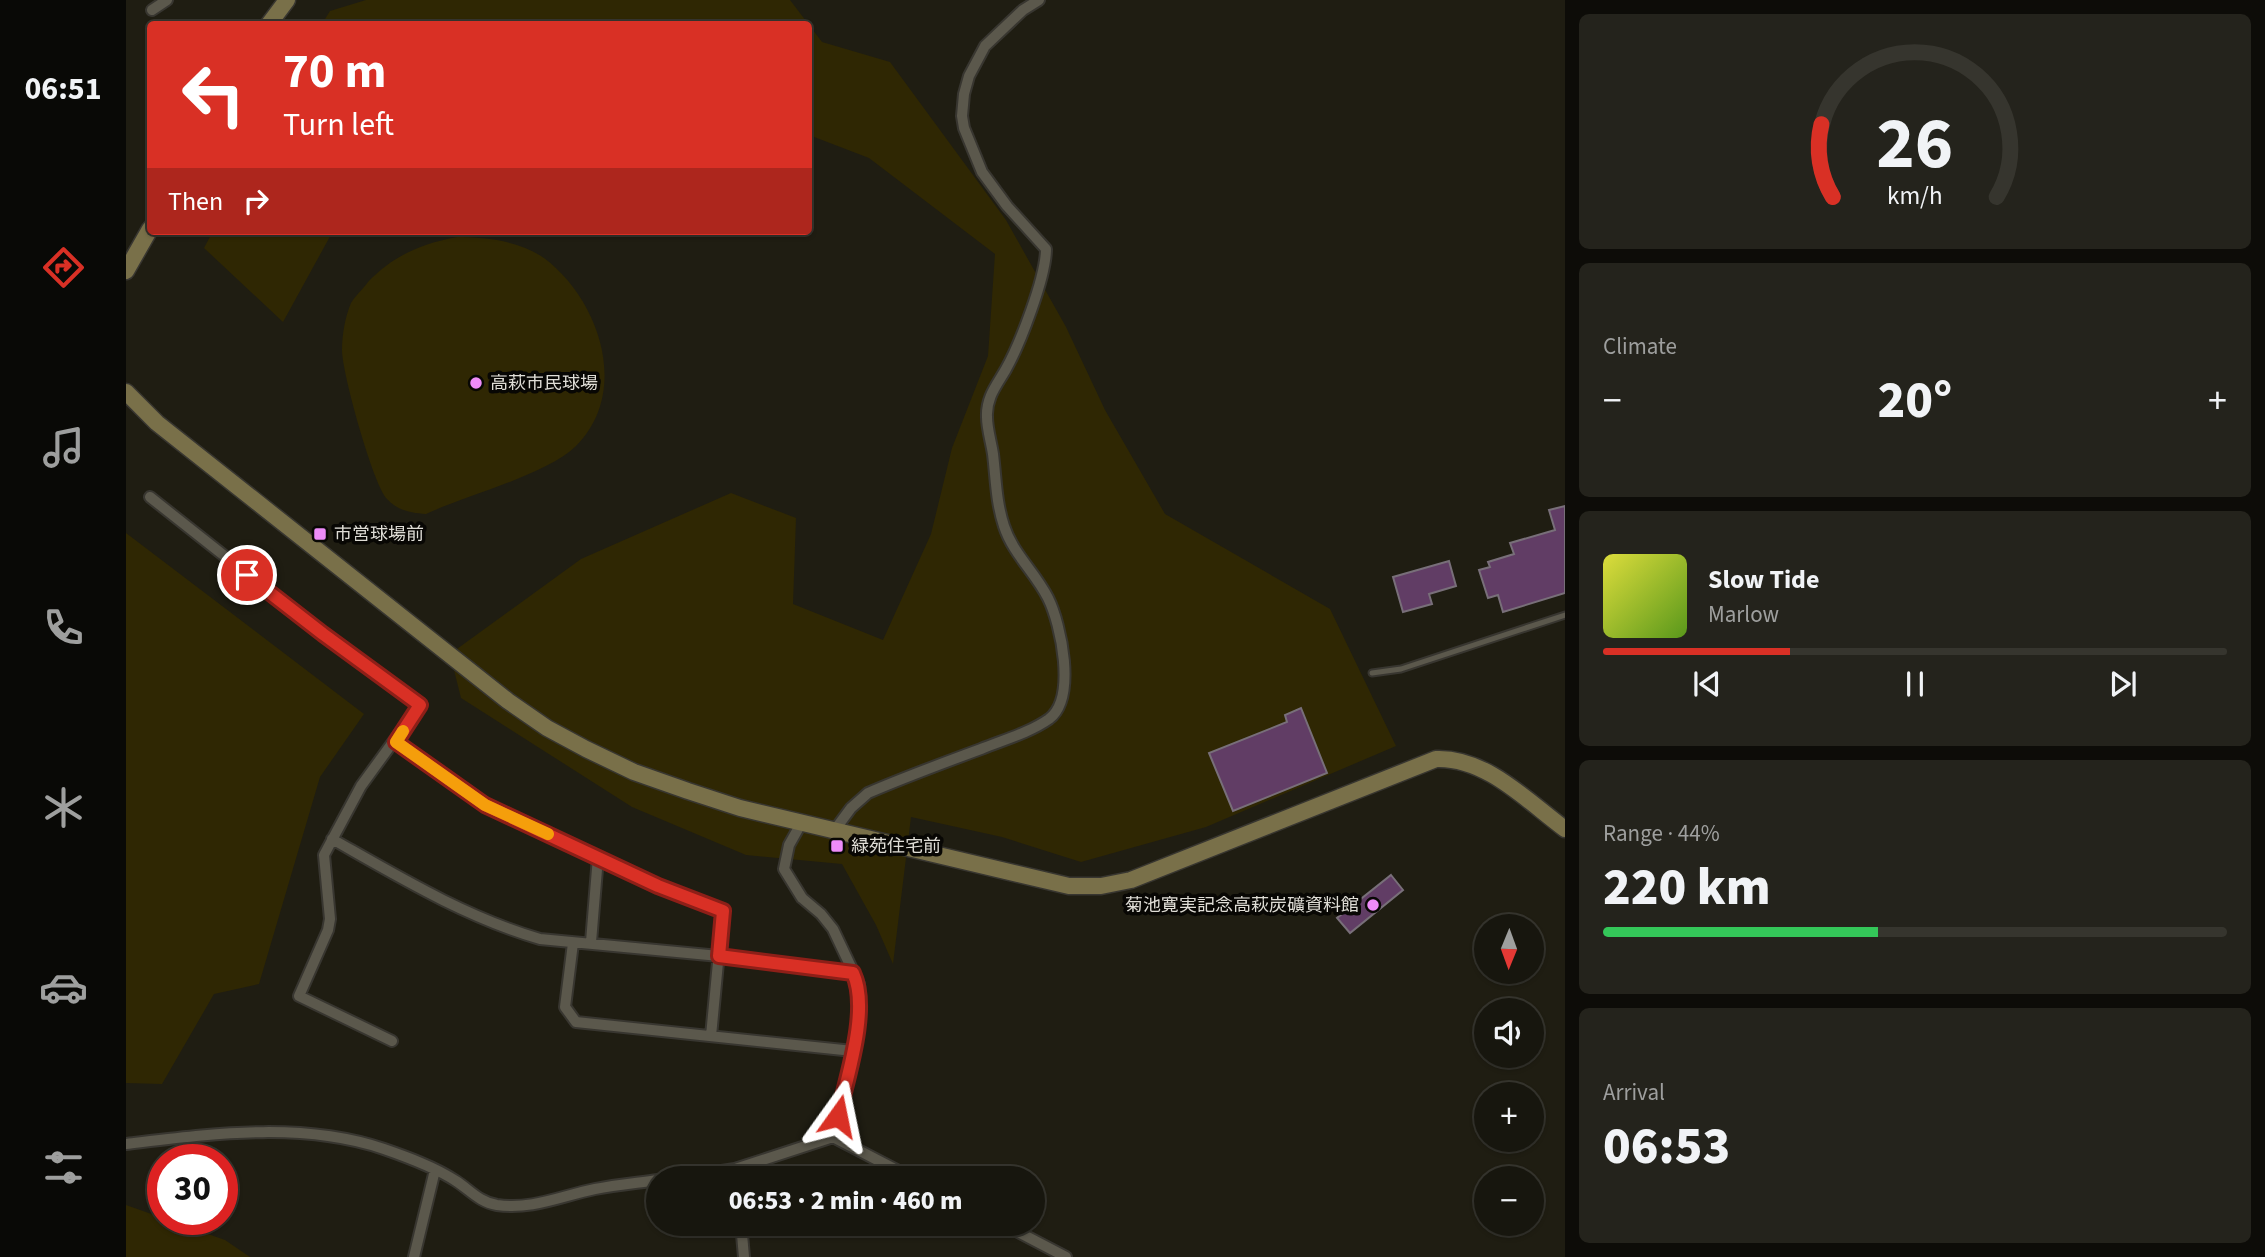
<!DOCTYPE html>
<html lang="en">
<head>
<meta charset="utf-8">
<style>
	:root { --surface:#17160e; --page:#24231c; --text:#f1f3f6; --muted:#9e9f9e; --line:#36352e; --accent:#d93025 }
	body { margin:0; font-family:"Source Sans 3","Noto Sans JP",sans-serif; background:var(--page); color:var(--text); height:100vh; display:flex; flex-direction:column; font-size:26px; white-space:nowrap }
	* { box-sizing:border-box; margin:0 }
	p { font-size:23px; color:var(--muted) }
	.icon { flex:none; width:38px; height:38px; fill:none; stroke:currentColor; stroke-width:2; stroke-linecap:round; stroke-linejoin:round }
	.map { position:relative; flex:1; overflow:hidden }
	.drawer { display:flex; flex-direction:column; gap:14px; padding:14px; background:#0d0c08; width:700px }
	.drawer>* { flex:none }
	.guide { position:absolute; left:21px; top:21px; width:665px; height:214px; border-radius:7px; box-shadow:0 2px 5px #0004,0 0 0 2px var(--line); background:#d93025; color:#fff; overflow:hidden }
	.needle { width:46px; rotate:181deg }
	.buttons { position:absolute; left:1348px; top:914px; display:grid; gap:14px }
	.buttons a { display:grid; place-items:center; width:70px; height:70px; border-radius:50%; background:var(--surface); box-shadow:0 2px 5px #0004,0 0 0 2px var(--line); font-size:35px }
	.speed { position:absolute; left:21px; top:1144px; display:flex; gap:14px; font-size:35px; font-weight:700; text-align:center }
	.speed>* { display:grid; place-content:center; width:91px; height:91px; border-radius:50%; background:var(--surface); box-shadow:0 2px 5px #0004,0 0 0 2px var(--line); line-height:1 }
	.speed .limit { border:10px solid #d22; background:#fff; color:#111 }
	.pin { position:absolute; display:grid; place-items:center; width:60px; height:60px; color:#fff; margin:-30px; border:4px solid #fff; border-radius:50%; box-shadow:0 2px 7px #0007 }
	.me { position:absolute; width:77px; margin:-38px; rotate:12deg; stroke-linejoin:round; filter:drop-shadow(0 0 5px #0008) }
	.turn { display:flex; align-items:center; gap:24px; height:147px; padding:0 21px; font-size:32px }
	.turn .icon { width:91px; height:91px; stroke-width:2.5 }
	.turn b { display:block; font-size:49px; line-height:60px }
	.then { display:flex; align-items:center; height:66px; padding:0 21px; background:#0003; gap:14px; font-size:26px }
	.big { font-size:52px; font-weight:800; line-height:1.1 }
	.drawer .tile { flex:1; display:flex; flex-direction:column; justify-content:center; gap:10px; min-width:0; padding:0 24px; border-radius:10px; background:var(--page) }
	.drawer .dial { align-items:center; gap:0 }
	.dial svg { height:182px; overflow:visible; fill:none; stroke:var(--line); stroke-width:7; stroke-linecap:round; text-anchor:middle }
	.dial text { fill:var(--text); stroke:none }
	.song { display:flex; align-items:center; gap:21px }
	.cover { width:84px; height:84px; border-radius:10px; background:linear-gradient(135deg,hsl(60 70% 55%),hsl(90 70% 35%)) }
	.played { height:7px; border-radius:4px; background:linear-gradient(90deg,var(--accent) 30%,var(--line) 30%) }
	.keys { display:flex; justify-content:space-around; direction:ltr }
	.heat { display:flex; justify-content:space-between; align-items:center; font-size:38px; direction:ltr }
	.charge { height:10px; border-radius:5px; background:linear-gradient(90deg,#34c759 44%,var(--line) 0) }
	.trip { position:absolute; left:520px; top:1166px; width:399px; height:70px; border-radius:35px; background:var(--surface); box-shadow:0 2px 5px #0004,0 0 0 2px var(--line); font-weight:800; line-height:70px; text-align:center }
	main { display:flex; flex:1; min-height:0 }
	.dock { display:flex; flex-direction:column; width:126px; justify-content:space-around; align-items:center; background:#090906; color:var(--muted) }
	.dock .icon { width:49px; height:49px }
	.dock .selected { color:var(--accent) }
	.dock b { font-size:32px; color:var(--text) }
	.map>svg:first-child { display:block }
</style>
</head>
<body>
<main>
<nav class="dock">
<b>06:51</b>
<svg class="icon selected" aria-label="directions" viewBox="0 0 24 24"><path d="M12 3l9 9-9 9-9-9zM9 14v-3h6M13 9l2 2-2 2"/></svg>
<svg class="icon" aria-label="music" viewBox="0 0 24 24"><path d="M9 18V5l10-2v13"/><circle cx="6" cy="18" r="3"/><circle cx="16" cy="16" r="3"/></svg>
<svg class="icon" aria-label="phone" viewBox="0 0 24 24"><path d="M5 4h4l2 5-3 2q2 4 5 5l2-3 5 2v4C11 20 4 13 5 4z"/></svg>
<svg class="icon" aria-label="climate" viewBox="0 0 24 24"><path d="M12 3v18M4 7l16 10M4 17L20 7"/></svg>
<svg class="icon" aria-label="car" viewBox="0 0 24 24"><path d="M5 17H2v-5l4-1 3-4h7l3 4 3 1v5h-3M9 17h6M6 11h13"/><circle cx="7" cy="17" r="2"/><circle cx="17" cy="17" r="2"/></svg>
<svg class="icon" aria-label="filters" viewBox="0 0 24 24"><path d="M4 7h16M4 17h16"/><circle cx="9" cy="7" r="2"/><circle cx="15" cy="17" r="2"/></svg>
</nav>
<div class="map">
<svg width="1439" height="1257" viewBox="0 0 1439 1257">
	<rect width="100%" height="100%" fill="#1f1d12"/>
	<path fill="#2f2703" d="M240,0H664L696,42L764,62L880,220L940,327L979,410L1039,514L1204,609L1270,746L1080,827L955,862L876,837L785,817L767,964L750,925L716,864L620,855L506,807L335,698L324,654L455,559L605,493L670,518L667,604L757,640L805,534L826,448L862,356L869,254L743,158L683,135L682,24H196L204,11Z
		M87,231H207L157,322L78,248Z
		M331,237C360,237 394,241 418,258C473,299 505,391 450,446C420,475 341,495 300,514C286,513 272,511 261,499C247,484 216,373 216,350C216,335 219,317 225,303C229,296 237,289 242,282C268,255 295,244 331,237Z
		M0,533L238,714L194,777L133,984L88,994L36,1084L0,1083Z
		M0,1205L99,1240L124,1257H0Z"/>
	<path fill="#613d65" stroke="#786f79" stroke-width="2" d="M1439,506V593L1377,612L1372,595L1362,598L1353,570L1364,567L1362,562L1388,554L1384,543L1429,530L1423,510Z
		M1323,561L1330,586L1303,594L1306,604L1277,612L1267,577Z
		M1175,708L1201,773L1107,811L1083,753L1161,722L1159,715Z
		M1265,875L1277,890L1224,933L1211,918Z"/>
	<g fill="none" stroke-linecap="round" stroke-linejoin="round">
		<defs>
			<path id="lane" d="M1246,673L1275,669L1439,615"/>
			<path id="street" d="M26,10L41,0
				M24,497L197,634L294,705L235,786L198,855L204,919L202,930L173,996L266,1041
				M270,742L359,805L532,886L597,910L585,1036
				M676,822L663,845L658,869L676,898L695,914L707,929L733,984L734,1003L727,1051L707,1137
				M708,831L725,808L742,793C779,777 817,763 855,749C877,740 903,733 923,719C951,698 935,624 922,598C909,572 887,554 878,526C870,502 870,479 867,454C865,441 861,429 861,417C860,397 871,385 880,369C894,344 920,277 920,249L881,206L856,172L838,128L836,116L838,94L843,76L859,46L897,10L913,0
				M206,839C273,877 339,917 414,939L593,956L727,973
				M465,942L472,857
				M447,943L439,1007L450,1022L727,1051
				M0,1144C85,1134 175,1121 258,1149C281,1157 309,1167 330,1181C344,1190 353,1202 371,1205C406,1210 435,1196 469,1189C490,1185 511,1183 532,1180
				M549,1178L609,1169L707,1137L786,1178
				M615,1223L618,1257
				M875,1223L940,1257
				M288,1257L309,1170"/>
			<path id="secondary" d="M143,24L161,0
				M0,271L24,229
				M0,392L31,423L382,701L421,728L460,749L508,772L562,791L614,808L943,886H975L1005,880L1310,759C1360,757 1401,801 1439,829"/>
		</defs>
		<use href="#lane" stroke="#383630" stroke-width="9"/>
		<use href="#street" stroke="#383630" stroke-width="14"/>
		<use href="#secondary" stroke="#383630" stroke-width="19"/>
		<use href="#lane" stroke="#5b584c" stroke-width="5"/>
		<use href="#street" stroke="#5b584c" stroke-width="10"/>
		<use href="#secondary" stroke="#797049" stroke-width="16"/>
	</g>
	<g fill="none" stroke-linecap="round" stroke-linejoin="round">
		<defs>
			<path id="route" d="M121,575L197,634L294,705L270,742L359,805L532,886L597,911L593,956L727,973C744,1009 721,1077 712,1116"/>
		</defs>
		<use href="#route" stroke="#8d1f18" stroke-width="18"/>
		<use href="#route" stroke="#d93025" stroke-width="12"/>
		<path stroke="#f59e0b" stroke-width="12" d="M277,731L270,742L359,805L422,834"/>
	</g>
	<g fill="#ee8cf8" stroke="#080704" stroke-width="2.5">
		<circle cx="350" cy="383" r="7"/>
		<rect x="187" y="527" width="14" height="14" rx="3.5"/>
		<rect x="704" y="839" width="14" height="14" rx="3.5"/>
		<circle cx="1247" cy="905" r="7"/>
	</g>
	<g text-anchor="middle" stroke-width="7" stroke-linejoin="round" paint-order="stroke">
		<g font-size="18" fill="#dfddd6" stroke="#080704" text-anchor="start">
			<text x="364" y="389">高萩市民球場</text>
			<text x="208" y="540">市営球場前</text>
			<text x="725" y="852">緑苑住宅前</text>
			<text x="1233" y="911" text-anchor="end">菊池寛実記念高萩炭礦資料館</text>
		</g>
	</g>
</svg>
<div class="buttons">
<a><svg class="needle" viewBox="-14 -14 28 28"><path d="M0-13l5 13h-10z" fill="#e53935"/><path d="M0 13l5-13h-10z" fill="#9e9f9e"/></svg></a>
<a><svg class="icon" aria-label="sound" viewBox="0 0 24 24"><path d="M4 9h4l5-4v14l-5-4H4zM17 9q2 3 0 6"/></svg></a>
<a>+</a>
<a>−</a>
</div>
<div class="speed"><div class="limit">30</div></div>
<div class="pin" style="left:121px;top:575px;background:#d93025"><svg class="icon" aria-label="arrive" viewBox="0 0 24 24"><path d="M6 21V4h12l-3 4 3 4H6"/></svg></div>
<svg class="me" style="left:712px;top:1116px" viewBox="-20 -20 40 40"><path d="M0-17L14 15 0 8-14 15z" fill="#d93025" stroke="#fff" stroke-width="4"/></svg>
<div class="trip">06:53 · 2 min · 460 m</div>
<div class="guide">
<div class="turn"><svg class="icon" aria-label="left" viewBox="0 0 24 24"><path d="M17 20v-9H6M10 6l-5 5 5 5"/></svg><div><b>70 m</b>Turn left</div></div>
<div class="then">Then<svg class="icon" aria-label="right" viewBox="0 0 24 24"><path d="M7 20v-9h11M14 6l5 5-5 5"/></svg></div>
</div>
</div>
<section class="drawer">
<div class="tile dial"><svg viewBox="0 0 100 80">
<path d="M14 69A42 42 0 1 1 86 69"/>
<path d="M14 69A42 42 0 0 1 9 37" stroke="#d93025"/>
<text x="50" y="56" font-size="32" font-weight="700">26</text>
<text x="50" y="72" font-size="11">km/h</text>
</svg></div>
<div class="tile"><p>Climate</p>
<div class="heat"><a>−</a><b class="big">20°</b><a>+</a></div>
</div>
<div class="tile">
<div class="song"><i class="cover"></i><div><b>Slow Tide</b><p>Marlow</p></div></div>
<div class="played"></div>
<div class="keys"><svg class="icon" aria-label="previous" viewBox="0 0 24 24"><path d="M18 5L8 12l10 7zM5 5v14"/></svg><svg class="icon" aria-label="pause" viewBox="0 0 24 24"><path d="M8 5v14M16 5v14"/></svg><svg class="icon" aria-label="next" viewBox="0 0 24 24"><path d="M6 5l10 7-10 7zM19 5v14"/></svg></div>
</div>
<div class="tile"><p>Range · 44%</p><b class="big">220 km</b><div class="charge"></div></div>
<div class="tile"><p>Arrival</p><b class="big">06:53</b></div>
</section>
</main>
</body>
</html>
